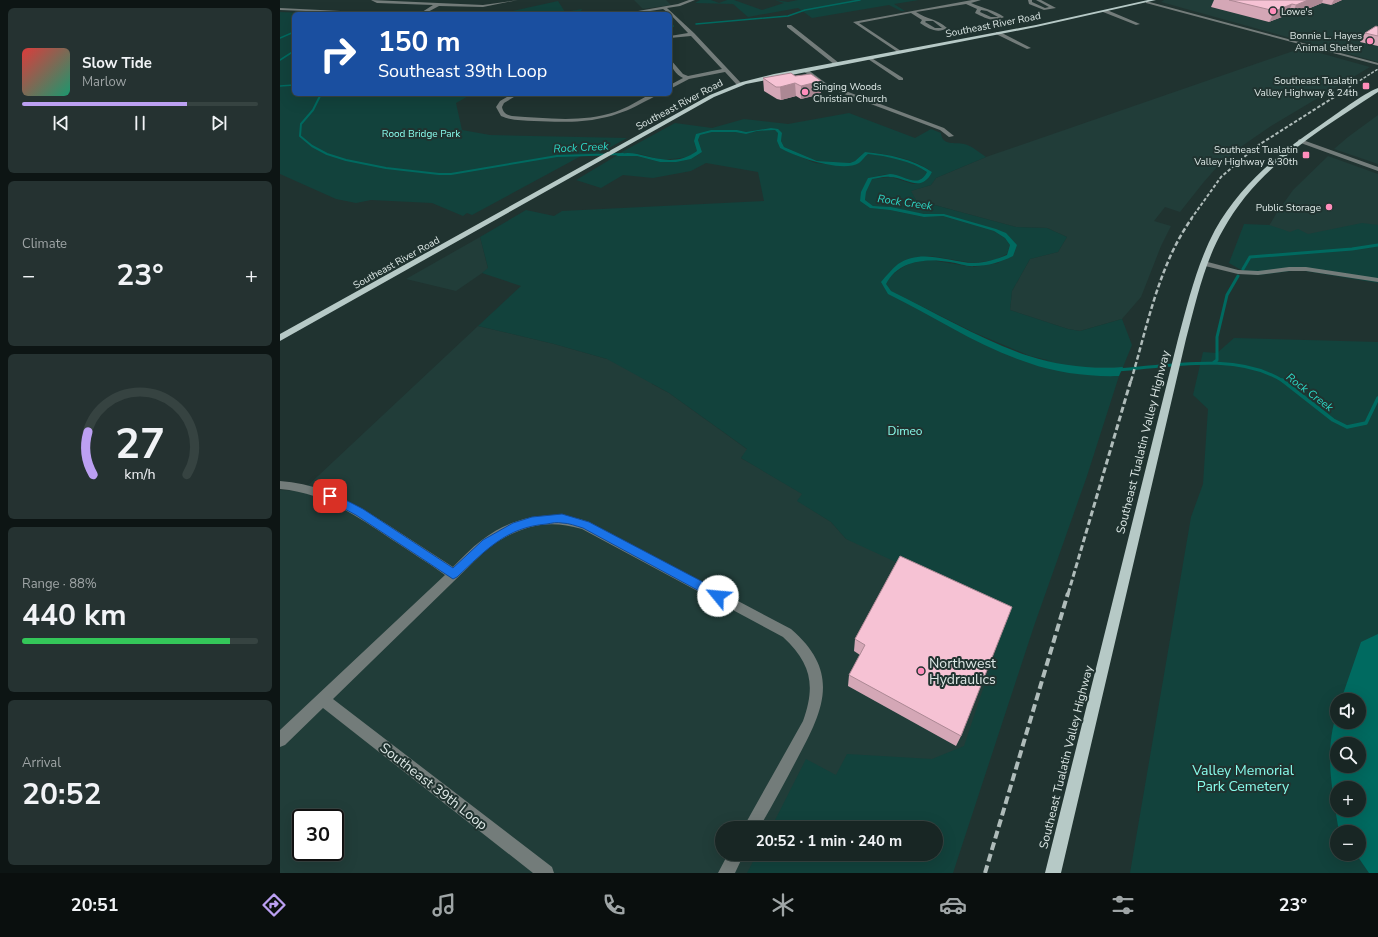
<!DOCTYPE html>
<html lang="en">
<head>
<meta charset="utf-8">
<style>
	:root { --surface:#182624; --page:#253231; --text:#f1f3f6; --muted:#9fa5a6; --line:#364341; --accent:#bca0f2 }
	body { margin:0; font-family:"Nunito Sans",sans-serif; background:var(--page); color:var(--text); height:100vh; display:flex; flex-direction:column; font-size:15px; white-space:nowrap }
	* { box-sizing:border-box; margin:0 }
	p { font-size:13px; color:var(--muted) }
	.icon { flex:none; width:22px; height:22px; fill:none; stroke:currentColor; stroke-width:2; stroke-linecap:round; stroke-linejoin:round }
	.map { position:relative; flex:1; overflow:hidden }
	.details { display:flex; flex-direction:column; gap:8px; padding:8px; background:#0d1514; width:280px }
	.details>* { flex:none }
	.hud { position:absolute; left:12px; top:12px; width:380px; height:84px; border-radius:6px; box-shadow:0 4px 16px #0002,0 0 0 1px var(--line); background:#1a4fa0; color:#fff; overflow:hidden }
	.buttons { position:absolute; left:1050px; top:693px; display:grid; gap:8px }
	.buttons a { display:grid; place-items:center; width:36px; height:36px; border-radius:50%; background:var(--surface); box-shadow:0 4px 16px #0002,0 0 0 1px var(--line); font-size:20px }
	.speed { position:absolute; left:12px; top:809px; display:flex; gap:8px; font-size:20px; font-weight:700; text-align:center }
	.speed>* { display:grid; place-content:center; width:52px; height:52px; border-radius:50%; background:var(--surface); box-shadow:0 4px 16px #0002,0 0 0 1px var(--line); line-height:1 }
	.speed .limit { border:2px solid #111; border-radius:6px; background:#fff; color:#111 }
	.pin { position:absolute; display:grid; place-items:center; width:34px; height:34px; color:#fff; margin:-17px; border-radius:8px; box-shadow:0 2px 6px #0006 }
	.me { position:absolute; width:44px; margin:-22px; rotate:298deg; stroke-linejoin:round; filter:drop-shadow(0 0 3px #0008) }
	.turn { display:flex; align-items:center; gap:14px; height:84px; padding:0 20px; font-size:18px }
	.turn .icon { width:52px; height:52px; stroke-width:2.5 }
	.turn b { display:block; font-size:28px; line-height:34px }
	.big { font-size:30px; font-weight:700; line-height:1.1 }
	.details .tile { flex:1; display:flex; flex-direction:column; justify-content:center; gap:6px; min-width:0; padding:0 14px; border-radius:6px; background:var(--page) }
	.details .dial { align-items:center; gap:0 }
	.dial svg { height:104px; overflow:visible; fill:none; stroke:var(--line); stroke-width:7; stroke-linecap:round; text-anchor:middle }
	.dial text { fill:var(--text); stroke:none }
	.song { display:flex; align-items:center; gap:12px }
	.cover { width:48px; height:48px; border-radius:6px; background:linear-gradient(135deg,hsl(0 70% 55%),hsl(160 70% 35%)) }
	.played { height:4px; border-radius:2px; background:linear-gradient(90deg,var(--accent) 70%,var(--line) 70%) }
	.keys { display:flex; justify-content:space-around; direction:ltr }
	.heat { display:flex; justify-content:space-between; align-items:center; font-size:22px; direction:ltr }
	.charge { height:6px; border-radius:3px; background:linear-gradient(90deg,#34c759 88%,var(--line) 0) }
	.trip { position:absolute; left:435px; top:821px; width:228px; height:40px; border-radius:20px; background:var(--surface); box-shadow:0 4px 16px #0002,0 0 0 1px var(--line); font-weight:700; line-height:40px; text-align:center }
	.tabs { display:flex; height:64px; justify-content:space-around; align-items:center; background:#0a0f0e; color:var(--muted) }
	.tabs .icon { width:28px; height:28px }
	.tabs .on { color:var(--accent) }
	.tabs b { font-size:18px; color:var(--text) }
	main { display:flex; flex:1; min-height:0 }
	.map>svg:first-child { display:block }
</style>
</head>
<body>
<main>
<section class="details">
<div class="tile">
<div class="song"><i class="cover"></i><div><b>Slow Tide</b><p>Marlow</p></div></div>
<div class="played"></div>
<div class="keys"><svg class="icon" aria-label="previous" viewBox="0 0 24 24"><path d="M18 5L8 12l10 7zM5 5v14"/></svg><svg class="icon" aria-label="pause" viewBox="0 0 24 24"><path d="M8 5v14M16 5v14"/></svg><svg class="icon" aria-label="next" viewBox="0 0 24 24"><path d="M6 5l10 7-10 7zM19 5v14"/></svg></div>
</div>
<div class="tile"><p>Climate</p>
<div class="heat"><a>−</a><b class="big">23°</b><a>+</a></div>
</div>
<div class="tile dial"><svg viewBox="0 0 100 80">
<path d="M14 69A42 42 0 1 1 86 69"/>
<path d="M14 69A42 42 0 0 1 10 36" stroke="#bca0f2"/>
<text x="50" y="56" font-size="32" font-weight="700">27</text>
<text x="50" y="72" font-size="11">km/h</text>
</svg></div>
<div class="tile"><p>Range · 88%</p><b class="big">440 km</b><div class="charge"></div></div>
<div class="tile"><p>Arrival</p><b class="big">20:52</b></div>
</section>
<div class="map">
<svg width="1098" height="873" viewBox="0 0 1098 873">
	<rect width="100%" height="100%" fill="#203330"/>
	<path fill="#213d39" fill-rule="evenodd" d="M354,0H386L391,5L363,9Z
		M884,0H1098V62L881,2Z
		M1022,48L1090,67L991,126L962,146L937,167L923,183L900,212L885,207L874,221L891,226L881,246L861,297L842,319L800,331L788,329L730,310L732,291L750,259L778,252L787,237L767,228L736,227L636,200L630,191L651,185L656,178L706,157Z
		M1098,115V164L1054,149L1068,137Z
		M1048,156L1098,174V239L983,236L996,214L1013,190Z
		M200,237L208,269L176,291L126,279Z
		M198,326L274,344L327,359L349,340L372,384L389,393L468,450L461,458L523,494L518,501L551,522L566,539L750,558L673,873H0V490L22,491ZM21,818H55V852H21ZM442,828H656V854H442Z"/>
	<path fill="#12423c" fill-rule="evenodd" d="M420,0H431L439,3L447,0H454L482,10L504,3L495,0L508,2L518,0H639L614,4L625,11H621L609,5L532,18L518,8L468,17L453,4L415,3Z
		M278,1L285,12L302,9L301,11L304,14H219Z
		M0,12L54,14H14V94H192L176,103L182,130L210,135L347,138L318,154L301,156L192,215L187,213L183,216L152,203L91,200L76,203L56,199L0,174Z
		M569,113L635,138L651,129L661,133C662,146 675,142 684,144C691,145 700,153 706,157L656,178L651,185L631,191L636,200L736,227L767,228L787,237L778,252L750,259L732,291L730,310L788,329L800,331L842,319L852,345L843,367H806L823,376H839L807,476L754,626L673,873H467L477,854H656V828H491L526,759L556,775L567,754L652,759L684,746L728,614L566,539L551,522L517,501L522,494L461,458L467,449L389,393L327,359L274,344L198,326L241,286L202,273L208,268L200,237L246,210L274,216L282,211L484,201L478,172L426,163L411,171L373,178L343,175L321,188L296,180L336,156H357L380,162L411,159L422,152L418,140L420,135L432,132H455L466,134L477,131L495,130L498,133L497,141L500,148L535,163L554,165L578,163L588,154C607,156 630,160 647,172C638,190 623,174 610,174C603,174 595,177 588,178L580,201L590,208L610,210L644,217L663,216L714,231L725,238L730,245L727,254L715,260L694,263L650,256L618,264L602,281L607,282L610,276L623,267L633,262L650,260L693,267L718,263L737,245L726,234L664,214H644L632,212L611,207L593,206L585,200L586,192L591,179L611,177L633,184L643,182L652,172C633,158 608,154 585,152L575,161L570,163L537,161L504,147L501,141L502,133L491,128L466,132L457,130H431L417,134L414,141L417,151L409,157L382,160L360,154L340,153L395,123L432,128L464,119L508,124ZM615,293L693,332L750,356L772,361L738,356Z
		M1082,223L1098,225V283L1019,270L979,275L968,274L949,263L964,224L989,225L1010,232L1018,229L1028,234Z
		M954,338L1098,342V873H850L911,517L923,484L928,409L913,395L923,352L937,353ZM1057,700H1079V722H1057ZM1057,744H1079V766H1057ZM1057,788H1079V810H1057ZM1057,832H1079V854H1057Z"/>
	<path fill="#006a60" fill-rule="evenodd" d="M491,128L498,129L502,133L501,141L504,147L537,161L570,163L575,161L585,152C608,154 633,159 652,172C641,194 626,177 610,177C604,176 597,179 592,179L586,192L585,200L593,206L611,207L644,214H664L716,229L726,233L737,245L733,256C721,262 708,266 695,266C687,267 678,263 670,262C647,258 618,260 606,284L611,291C656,313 701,340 749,356C779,366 812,369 843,367L839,376C811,377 776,373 749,363C699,347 655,317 608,294L601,282C606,276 612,269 618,264C641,248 669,262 694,263C705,263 717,259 727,255L730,245L725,238L714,231L663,216L644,217L610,210L590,208L580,201L581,192L588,178C595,177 603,175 610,174C623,174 638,190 647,172C632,161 606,156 588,154C585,156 582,161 579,163C562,173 516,157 500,148L497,141L498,133L495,130L477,131L466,134L455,132H432L420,135L418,140L422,152L411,159L396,162H380L357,156H336C356,144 386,174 417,151L414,141L416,134L431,130H457L466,132Z
		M1098,634V873H1089L1076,854H1079V832H1062L1058,826C1052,788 1044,751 1057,713V722H1079V700H1061L1081,642ZM1057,744H1079V766H1057ZM1057,788H1079V810H1057Z"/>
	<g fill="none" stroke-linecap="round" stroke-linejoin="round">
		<path stroke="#006a60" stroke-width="1.5" d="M416,24L508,16L525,10L580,0
			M390,27L393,26
			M0,38L14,32
			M0,60L14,51
			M0,86L14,85"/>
		<path stroke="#006a60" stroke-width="2" d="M41,94L33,110L21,124L20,136L32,146L47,154L66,160L106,168L159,174H171L277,156L343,154"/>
		<path stroke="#006a60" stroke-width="3" d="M963,269L970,257L1072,249L1098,245
			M933,363L937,360V337L947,295L958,276
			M838,370C890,366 957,352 1003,381"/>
		<path stroke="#006a60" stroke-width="3.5" d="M1002,380L1053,420L1067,427L1086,423L1098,398"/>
		<path fill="#737c7a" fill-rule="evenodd" d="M91,0L203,5L238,0L203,7L159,6L144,14H139L153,5L97,3Z
			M409,0H415L400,6L387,8L414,33L461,83V85H457L445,72L409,79L390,89V85L403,78C396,75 390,66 390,59L403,74L408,76L442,69L411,36L390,38V36L408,33L390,14L383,9L351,14H341L398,4Z
			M692,0H701L691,3C702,8 714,10 724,17C714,23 705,18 695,13L697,9L686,4L636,12C648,20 656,18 667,28C658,34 649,29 640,23L642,20L631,13L579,23L621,51L619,53L573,22ZM701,10L707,11L718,17H711L700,12ZM646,21H653L662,28H655L645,22Z
			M748,0H752V2L765,8L769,7L756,0H761L776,8L764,10L749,4Z
			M866,1L1098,63V65L866,3Z
			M0,8L101,13L103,14L0,10Z
			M823,10H827L860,24L856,25L823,12Z
			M507,25H511L559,63V65H555L507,27Z
			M716,32H720L751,48L747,49L716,34Z
			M590,57L623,78V80H619L588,59Z
			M523,69H527L547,84L664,128L674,136L669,137L660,130L543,86L523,71Z
			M232,94H239L224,103L222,107C223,113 227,115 232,116C265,118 302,123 335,112C347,108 359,100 371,94H378C373,98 367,100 362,103C326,123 294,123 254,121C243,120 232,121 221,116L216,107L220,101Z
			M1020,139L1098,167V171L1018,142V140Z
			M921,261H924L958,270L978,271L1009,267H1026L1098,278V282L1026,271H1009L978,275L958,274L921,265Z
			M0,481C46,484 82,508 119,532C137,544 155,555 173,567C182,558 191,548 202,540C233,516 272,509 309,522L511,629C562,673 543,711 516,761C504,784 492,806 479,828H463L523,721C536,685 531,663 503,637L302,529C265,518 241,527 210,546L53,699L272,867L274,873H253L43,708L5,745L0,747V730L165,575C147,562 129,551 111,539C75,515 44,493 0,489Z
			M448,854H464L455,873H438Z"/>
		<path fill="#b6c9c6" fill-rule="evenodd" d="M868,0H876L756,27L466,84L434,97L0,341V334L430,95L462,82L494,74L756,25Z
			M1098,88V92C1040,130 977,167 943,230C924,263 916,302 906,339L781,873H765L898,339C908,302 917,264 935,230C960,185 999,153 1042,124C1057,114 1082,94 1098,88Z"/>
		<path stroke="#afbcba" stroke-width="1.5" stroke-dasharray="3 1.5" stroke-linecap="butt" d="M1057,95L1098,69"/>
		<path stroke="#afbcba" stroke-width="2" stroke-dasharray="3.5 2" stroke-linecap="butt" d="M911,219L941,177L977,146L1059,94"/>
		<path stroke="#afbcba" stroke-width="2.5" stroke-dasharray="5 2.5" stroke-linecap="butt" d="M851,381C867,327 879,264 912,218"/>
		<path stroke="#afbcba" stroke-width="3" stroke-dasharray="6 3" stroke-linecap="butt" d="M788,594L851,380"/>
		<path stroke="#afbcba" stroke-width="4" stroke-dasharray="8 4" stroke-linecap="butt" d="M705,873L788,593"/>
	</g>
	<path fill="#d4a7b6" d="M934,0H1062L1051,5L1042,3L1011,16L1007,15L989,22L931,7Z
		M1098,27V46L1080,42L1085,33Z
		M515,76L541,81V94L521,99L516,96L501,100L497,99L484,91L483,78Z
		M620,556L681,736L676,746L568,686L569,675L580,655L574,651L575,639Z"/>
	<path fill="#ac8894" d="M1028,0H1043L1042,3L1011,16L1016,5Z
		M1054,0H1062L1051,5Z
		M1012,4L1007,15L989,22L995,11Z
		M541,81V94L521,99V86Z
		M515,83L516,96L501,100L500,87Z"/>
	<path fill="#f6c2d4" stroke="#ac8894" d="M949,0H1028L1016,5L1012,4L995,11Z
		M1096,26L1098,27V36L1085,33Z
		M511,73L515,76L531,74L541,81L521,86L515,83L500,87H496L483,78Z
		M620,556L732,607L681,736L569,675L585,645L575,639Z"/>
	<path fill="#1a73e8" stroke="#114b97" d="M50,492L83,509L173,568L203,540L233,523L252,517L282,514L309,522L442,592L443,596L442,599L438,601L434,599L303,528C296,526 289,523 282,523C277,522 272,523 267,524C226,527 205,551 177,577L173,579L76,515L46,499L45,496L46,494Z"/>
	<g fill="#ff8ebb" stroke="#203330" stroke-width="1.5">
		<circle cx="993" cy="11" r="4"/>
		<circle cx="1090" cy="41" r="4"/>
		<rect x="1082" y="82" width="8" height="8" rx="2"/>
		<circle cx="525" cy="92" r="4"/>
		<rect x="1022" y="151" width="8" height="8" rx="2"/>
		<circle cx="1049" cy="207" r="4"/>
		<circle cx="641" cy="671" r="4"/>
	</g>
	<g text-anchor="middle" stroke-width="4" stroke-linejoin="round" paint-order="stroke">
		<g font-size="10" fill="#dde8e6" stroke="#203330" text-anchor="end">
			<text x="1001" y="15" text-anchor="start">Lowe's</text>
			<text x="1082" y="39">Bonnie L. Hayes<tspan x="1082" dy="12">Animal Shelter</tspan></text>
			<text x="1078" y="84">Southeast Tualatin<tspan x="1078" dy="12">Valley Highway &amp; 24th</tspan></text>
			<text x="533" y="90" text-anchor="start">Singing Woods<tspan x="533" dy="12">Christian Church</tspan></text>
			<text x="1018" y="153">Southeast Tualatin<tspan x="1018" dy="12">Valley Highway &amp; 30th</tspan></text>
			<text x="1041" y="211">Public Storage</text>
		</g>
		<g font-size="10" fill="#dde8e6" stroke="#203330">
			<text transform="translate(713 24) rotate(-11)" y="4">Southeast River Road</text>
			<text transform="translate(399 104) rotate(-28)" y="4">Southeast River Road</text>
			<text transform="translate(116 262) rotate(-29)" y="4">Southeast River Road</text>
		</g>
		<g font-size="10" fill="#89fcec" stroke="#203330">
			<text x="141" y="137">Rood Bridge Park</text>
		</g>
		<g font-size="11" font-style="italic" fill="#2cd9c7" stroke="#203330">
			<text transform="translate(301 147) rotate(-3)" y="4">Rock Creek</text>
			<text transform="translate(625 202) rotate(8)" y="4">Rock Creek</text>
			<text transform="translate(1030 392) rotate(37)" y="4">Rock Creek</text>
		</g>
		<g font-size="12" fill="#89fcec" stroke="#203330">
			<text x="625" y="435">Dimeo</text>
		</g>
		<g font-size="12" fill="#dde8e6" stroke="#203330">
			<text transform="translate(863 442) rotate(-76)" y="4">Southeast Tualatin Valley Highway</text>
			<text transform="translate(786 757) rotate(-76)" y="4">Southeast Tualatin Valley Highway</text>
		</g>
		<g font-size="14" fill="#dde8e6" stroke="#203330" text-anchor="start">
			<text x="649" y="668">Northwest<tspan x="649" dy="16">Hydraulics</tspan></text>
		</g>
		<g font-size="14" fill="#89fcec" stroke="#203330">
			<text x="963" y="775">Valley Memorial<tspan x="963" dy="16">Park Cemetery</tspan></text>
		</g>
		<g font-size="14" fill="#dde8e6" stroke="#203330">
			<text transform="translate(154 786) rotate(38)" y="5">Southeast 39th Loop</text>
		</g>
	</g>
</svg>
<div class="buttons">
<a><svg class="icon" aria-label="sound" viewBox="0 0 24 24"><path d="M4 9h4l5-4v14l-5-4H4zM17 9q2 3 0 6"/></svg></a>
<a><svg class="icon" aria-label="search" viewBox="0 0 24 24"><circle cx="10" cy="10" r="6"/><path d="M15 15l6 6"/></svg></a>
<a>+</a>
<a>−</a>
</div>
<div class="speed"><div class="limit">30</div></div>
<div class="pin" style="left:50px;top:496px;background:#d93025"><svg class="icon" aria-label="arrive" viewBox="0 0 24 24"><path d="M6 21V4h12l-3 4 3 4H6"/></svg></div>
<svg class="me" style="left:438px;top:596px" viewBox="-20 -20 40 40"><circle r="19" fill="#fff"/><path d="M0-13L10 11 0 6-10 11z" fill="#1a73e8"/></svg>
<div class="trip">20:52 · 1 min · 240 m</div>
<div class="hud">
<div class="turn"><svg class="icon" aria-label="right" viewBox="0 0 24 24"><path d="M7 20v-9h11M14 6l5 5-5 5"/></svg><div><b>150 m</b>Southeast 39th Loop</div></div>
</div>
</div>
</main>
<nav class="tabs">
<b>20:51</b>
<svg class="icon on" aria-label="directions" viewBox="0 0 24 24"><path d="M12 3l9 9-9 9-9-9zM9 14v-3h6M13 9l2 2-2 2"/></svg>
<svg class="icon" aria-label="music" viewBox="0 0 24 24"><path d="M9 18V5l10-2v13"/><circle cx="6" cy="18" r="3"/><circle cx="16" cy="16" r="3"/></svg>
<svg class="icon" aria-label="phone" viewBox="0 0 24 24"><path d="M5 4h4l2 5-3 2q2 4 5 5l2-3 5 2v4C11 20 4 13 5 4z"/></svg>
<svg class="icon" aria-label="climate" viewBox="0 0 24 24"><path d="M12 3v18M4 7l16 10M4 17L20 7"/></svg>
<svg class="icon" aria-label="car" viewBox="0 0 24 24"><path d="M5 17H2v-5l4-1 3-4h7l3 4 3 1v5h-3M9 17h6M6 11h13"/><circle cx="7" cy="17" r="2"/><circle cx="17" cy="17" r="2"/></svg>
<svg class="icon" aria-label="filters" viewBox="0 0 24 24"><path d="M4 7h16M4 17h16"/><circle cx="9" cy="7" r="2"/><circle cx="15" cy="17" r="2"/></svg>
<b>23°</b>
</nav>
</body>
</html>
